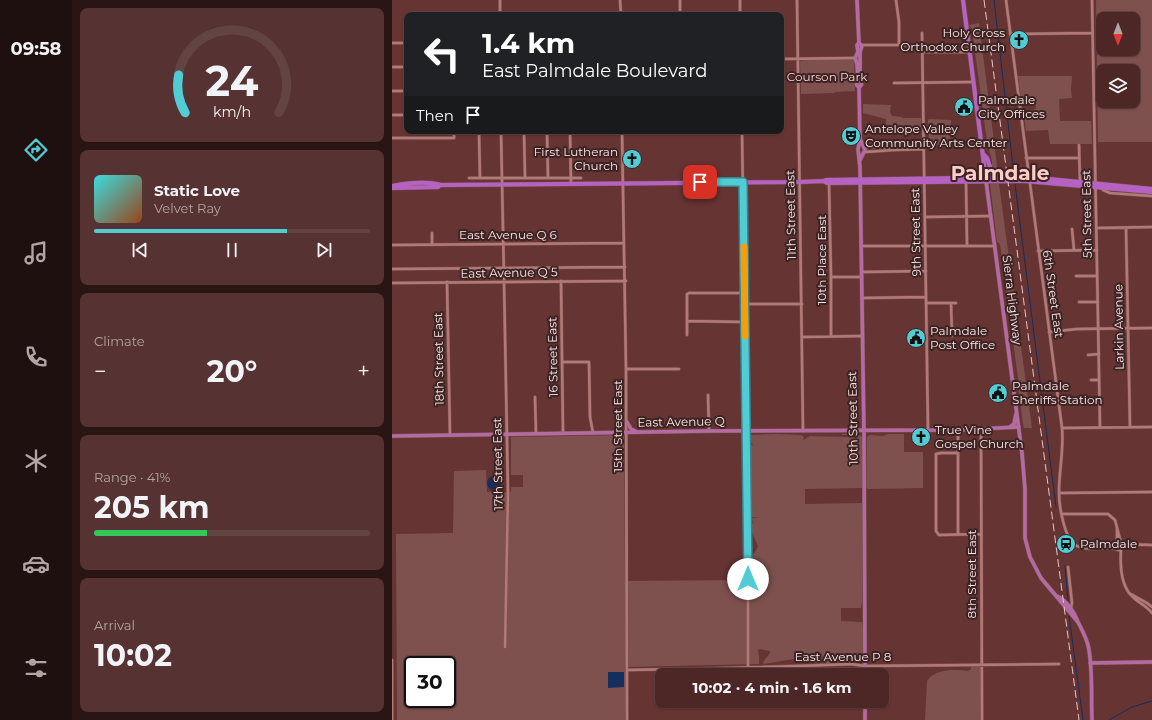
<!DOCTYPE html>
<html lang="en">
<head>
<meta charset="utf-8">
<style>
	:root { --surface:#4c2726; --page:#563332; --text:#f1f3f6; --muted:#b2a5a7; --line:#634443; --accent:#51ccd5 }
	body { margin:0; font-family:Montserrat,sans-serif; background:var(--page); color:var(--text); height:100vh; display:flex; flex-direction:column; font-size:15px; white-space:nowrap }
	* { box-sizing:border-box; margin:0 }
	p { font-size:13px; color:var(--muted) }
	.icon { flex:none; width:22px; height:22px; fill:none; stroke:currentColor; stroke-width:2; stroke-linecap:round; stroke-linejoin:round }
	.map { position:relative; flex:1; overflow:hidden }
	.drawer { display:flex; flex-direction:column; gap:8px; padding:8px; background:#2a1515; width:320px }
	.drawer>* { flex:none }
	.top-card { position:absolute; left:12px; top:12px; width:380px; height:122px; border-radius:8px; box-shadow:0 1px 3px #0004,0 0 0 1px var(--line); background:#202124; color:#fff; overflow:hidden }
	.needle { width:26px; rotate:180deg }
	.fabs { position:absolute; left:704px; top:12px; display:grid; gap:8px }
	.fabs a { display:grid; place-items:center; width:44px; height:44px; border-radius:8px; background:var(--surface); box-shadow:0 1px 3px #0004,0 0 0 1px var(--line); font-size:20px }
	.speed { position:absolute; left:12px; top:656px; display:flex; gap:8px; font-size:20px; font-weight:700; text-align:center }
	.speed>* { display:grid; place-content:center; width:52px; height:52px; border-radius:50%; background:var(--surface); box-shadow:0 1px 3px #0004,0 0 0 1px var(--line); line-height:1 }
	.speed .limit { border:2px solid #111; border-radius:6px; background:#fff; color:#111 }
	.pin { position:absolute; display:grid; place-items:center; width:34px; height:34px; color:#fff; margin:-17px; border-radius:8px; box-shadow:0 2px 6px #0006 }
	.me { position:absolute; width:44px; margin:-22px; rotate:0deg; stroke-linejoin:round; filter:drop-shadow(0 0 3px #0008) }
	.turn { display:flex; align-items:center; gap:14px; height:84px; padding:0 12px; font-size:18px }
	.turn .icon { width:52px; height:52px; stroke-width:2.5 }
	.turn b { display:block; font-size:28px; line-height:34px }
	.then { display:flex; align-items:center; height:38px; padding:0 12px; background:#0003; gap:8px; font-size:15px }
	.big { font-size:30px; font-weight:700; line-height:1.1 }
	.drawer .widget { flex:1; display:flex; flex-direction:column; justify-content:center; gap:6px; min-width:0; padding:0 14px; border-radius:8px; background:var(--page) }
	.drawer .dial { align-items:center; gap:0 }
	.dial svg { height:104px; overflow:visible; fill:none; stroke:var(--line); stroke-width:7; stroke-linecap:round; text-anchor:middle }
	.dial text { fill:var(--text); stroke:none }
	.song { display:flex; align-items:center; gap:12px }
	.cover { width:48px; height:48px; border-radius:6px; background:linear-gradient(135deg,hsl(180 70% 55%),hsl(20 70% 35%)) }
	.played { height:4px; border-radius:2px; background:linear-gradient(90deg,var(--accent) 70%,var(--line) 70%) }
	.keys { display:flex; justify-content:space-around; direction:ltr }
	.heat { display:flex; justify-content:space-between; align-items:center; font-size:22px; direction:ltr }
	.charge { height:6px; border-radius:3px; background:linear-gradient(90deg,#34c759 41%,var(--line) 0) }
	.trip { position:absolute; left:263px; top:668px; width:234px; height:40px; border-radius:8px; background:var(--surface); box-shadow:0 1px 3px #0004,0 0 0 1px var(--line); font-weight:700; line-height:40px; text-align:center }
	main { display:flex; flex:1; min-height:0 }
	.dock { display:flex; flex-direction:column; width:72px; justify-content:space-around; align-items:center; background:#1e100f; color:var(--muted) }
	.dock .icon { width:28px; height:28px }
	.dock .selected { color:var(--accent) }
	.dock b { font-size:18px; color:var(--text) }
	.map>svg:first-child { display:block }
</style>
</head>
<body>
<main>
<nav class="dock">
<b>09:58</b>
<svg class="icon selected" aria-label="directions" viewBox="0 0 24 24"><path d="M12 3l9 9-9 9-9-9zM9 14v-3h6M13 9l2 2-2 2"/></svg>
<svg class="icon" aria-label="music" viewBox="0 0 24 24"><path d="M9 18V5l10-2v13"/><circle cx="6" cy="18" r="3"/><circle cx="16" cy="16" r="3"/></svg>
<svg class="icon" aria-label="phone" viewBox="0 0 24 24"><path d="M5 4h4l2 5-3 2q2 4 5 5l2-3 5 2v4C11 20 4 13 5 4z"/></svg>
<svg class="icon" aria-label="climate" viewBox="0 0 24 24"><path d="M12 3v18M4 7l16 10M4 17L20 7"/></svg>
<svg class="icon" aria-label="car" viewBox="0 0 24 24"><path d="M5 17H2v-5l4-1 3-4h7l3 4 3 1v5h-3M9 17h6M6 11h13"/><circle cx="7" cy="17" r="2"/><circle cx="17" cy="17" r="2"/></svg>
<svg class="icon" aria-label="filters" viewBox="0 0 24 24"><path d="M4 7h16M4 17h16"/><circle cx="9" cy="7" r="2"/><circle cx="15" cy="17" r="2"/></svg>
</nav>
<section class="drawer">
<div class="widget dial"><svg viewBox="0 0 100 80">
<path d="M14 69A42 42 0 1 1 86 69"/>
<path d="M14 69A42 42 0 0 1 9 40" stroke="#51ccd5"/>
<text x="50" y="56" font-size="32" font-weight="700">24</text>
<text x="50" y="72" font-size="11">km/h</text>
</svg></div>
<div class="widget">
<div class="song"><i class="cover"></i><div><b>Static Love</b><p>Velvet Ray</p></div></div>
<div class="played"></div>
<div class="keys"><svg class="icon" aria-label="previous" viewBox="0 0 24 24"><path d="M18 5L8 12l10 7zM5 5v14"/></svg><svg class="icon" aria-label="pause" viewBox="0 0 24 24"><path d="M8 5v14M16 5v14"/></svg><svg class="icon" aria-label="next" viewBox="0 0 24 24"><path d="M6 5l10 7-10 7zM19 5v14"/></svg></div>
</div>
<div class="widget"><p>Climate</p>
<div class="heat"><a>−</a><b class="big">20°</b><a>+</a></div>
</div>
<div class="widget"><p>Range · 41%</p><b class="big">205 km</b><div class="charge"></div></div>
<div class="widget"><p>Arrival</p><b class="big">10:02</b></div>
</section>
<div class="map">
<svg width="760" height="720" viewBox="0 0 760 720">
	<rect width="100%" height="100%" fill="#663433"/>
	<path fill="#7e514f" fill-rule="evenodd" d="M704,0H760V142H706ZM711,19H741V49H711ZM711,71H741V101H711Z
		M587,23L606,173H603L600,170V161L595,142L580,29L577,25Z
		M414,60H462L463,91L443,92L442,93L409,94L408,62L409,61Z
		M626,76H680L679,90L680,98L667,99L668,121H699L700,144H658L656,130L634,131L632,116H642V109H644L643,99L629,98Z
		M471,104L499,105L498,112L500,116L510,117V118H529V131L510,132L509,129H504C502,125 499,125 494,125V119L471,113Z
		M537,119L559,120L558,146L537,145L536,120Z
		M607,184L640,428H632L631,424L627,394L626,378L608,244L605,242L598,184Z
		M383,434L408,435L412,437L411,440L418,436L456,437L459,438V437L464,438L461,435H450V434H466L470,437V488L413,489V504L470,503V602L469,608H449V621L470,622C472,632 473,649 469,658L463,659L445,655L430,657L419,656L372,664L371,663C373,658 378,655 378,651L367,649L366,650L367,656V664L233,667V720H5L4,534L61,533L62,471L94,470L95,492H119V487H131V475H119V437L232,435L233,581L357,580L359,556L364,551L366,546L357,526L361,523L360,518H368L359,517L356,514L357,446L361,445L359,442L356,441V435ZM21,665H55V699H21Z
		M496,434H512V452H531V488L476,489L474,487L475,437L478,435L491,436Z
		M445,657L454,658L458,660L430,664L414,662L418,659Z
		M586,666H588L589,671L588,720H533L535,681C543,669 562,669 576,671L579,669V667Z"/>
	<path fill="#142e5e" d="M95 483a7 7 0 1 1 14 0a7 7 0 1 1-14 0Z
		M216,672H232V687L216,688Z"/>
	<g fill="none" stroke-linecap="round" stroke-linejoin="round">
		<path stroke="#142e5e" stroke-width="1" d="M602,0L622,175
			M623,184L664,507
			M673,566L676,601
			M677,616L691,720
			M717,720L740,707L760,701"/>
		<defs>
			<path id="minor" d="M108,0V15
				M228,0L229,15
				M288,0V15
				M348,0V15
				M405,0L411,431
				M504,0L507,22V45
				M614,0L670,428C672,450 667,471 667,492C667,505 672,540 685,546C697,552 711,546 724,549
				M700,0L708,427
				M530,33L536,430
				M618,34L700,33
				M0,43H15
				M470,45H531
				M531,52H577
				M389,59L463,58
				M1,67H15
				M502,83L581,82
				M0,91H15
				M1,115H15
				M87,131L88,178
				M109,131L112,279
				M132,131L133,178
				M155,131L156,178
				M178,131L179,184
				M230,131L234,369L235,720
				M350,131L356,534V668
				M0,138H62V131
				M687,145L688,182
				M472,147L500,148L501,150
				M473,152L501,150L532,149
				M634,158H687
				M77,178H189
				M574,182L575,246
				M437,183L439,277V336
				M711,188V190L718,193L760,196
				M533,217L599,216
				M705,228L760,227
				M734,228L738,427
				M680,229L682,250
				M40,233V245
				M0,245L232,243
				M469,246H603
				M646,251L705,250
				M0,269L233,267
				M470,272L534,271
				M684,276H705
				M439,277H470
				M169,281L171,433
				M55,282L58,435
				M112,282L116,493L113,647
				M0,283L234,281
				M470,298L534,297
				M687,302H706
				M534,303H564
				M559,303L560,336
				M353,304H410
				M295,321L353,322
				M657,332L685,329L760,328
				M295,335V294L297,293H352
				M410,337L470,336
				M696,355L707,354
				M170,362H197L198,417L201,433
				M234,369H287
				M699,380H707
				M316,395L317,431
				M143,397L144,433
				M670,428L760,427
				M589,429L590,720
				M566,430V534
				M566,453H549L544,454V531L547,535L589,534
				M667,493L760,492
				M670,514H716L723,520L729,543
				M723 546a4 4 0 1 1 8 0a4 4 0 1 1-8 0Z
				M725,543V529
				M730,544L760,545
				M731,548L745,545
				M729,549C728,564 728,586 741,597C747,603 755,606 760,613
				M676,567L680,603L679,608
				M737,593L755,603L760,607
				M0,660V720
				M235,670C310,669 384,667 459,664L473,666L667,664"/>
			<path id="major" d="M465,0L467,43
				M466,81L465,64L463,58L466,52L465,45L467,43L470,46L468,52V81
				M464.5 84a2.5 2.5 0 1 1 5 0a2.5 2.5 0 1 1-5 0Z
				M467,87L468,140L466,149L468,167L472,435L473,675
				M468,160L473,150L469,141
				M594,181L630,453L633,489V538L638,557L649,578L686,622
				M235,422L239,429L245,432
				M618,427L622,424L624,414
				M0,436L317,431L566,430L627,427
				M665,596C675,601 682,612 686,622C690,630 694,637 696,645C701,665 699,698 700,720
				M698,663L760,662
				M473,720V701"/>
			<path id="highway" d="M571,0L594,180
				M591,154L595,158L600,173L611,176
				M432,181L435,183L633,181L760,192
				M0,186C15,183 35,181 49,185L408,182L432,181L434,180L636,177L760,189
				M0,188L46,187L48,185"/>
		</defs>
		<use href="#minor" stroke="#7c5352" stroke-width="3.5"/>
		<use href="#major" stroke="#7c5352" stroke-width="4.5"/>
		<use href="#highway" stroke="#7c5352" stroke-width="5"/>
		<use href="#minor" stroke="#b27976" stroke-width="2.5"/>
		<use href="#major" stroke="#b46ba4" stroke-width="3.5"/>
		<use href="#highway" stroke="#b562c3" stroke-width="4"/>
		<path stroke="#e5c7c6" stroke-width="1" stroke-dasharray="8 4" stroke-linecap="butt" d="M592,0L687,720"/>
	</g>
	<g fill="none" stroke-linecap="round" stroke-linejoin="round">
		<defs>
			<path id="route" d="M308,182H351L356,579"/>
		</defs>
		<use href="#route" stroke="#35858a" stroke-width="10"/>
		<use href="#route" stroke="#51ccd5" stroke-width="7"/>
		<path stroke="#f59e0b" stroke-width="7" d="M352,247L353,336"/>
	</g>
	<defs>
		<symbol id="church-disc" viewBox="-11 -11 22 22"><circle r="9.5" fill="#51ccd5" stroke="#3b2423"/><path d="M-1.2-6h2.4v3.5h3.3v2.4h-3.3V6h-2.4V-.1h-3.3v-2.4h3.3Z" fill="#111"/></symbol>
		<symbol id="civic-disc" viewBox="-11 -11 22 22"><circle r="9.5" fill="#51ccd5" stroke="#3b2423"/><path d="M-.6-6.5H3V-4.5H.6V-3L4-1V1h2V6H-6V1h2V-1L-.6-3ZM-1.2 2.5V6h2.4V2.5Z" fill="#111"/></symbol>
		<symbol id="theatre-disc" viewBox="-11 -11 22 22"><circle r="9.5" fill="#51ccd5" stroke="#3b2423"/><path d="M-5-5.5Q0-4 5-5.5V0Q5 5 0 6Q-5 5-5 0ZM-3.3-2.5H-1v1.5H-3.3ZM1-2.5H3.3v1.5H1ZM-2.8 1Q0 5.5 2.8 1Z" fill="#111"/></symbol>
		<symbol id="station-disc" viewBox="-11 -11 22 22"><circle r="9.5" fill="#51ccd5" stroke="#3b2423"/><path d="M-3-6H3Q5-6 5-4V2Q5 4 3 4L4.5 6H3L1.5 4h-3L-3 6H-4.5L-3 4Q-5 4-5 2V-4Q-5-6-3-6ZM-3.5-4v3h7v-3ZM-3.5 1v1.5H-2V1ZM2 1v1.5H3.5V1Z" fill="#111"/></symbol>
	</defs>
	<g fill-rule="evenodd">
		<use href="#church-disc" x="616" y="29" width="22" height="22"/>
		<use href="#civic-disc" x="561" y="96" width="22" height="22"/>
		<use href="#theatre-disc" x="448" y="125" width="22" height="22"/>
		<use href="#church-disc" x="229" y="148" width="22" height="22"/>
		<use href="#civic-disc" x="513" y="327" width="22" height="22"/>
		<use href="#civic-disc" x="595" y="382" width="22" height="22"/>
		<use href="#church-disc" x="518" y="426" width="22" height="22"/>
		<use href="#station-disc" x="663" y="533" width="22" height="22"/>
	</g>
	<g text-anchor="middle" stroke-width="4" stroke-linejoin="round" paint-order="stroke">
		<g font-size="12" fill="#fee4e3" stroke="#3b2423" text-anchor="start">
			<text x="613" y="37" text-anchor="end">Holy Cross<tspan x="613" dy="14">Orthodox Church</tspan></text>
			<text x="586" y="104">Palmdale<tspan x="586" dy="14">City Offices</tspan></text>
			<text x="473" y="133">Antelope Valley<tspan x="473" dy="14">Community Arts Center</tspan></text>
			<text x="226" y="156" text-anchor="end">First Lutheran<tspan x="226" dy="14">Church</tspan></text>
			<text x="538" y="335">Palmdale<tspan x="538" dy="14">Post Office</tspan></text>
			<text x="620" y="390">Palmdale<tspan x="620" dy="14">Sheriffs Station</tspan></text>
			<text x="543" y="434">True Vine<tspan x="543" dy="14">Gospel Church</tspan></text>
			<text x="688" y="548">Palmdale</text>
		</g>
		<g font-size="12" fill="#f9cecb" stroke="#3b2423">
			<text x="435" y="81">Courson Park</text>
		</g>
		<g font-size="12" fill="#fee4e3" stroke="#3b2423">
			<text transform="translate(695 214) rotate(-91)" y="4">5th Street East</text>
			<text transform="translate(399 215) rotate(-91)" y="4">11th Street East</text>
			<text transform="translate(524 232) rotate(-91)" y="4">9th Street East</text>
			<text x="116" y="239">East Avenue Q 6</text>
			<text transform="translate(430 260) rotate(-90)" y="4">10th Place East</text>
			<text transform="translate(117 273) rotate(-1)" y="4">East Avenue Q 5</text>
			<text transform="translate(661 294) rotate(82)" y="4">6th Street East</text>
			<text transform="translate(620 300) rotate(83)" y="4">Sierra Highway</text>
			<text transform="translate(727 327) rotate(-91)" y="4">Larkin Avenue</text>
			<text transform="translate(161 357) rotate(-91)" y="4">16 Street East</text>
			<text transform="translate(47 359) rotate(-91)" y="4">18th Street East</text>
			<text transform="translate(461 418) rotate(-91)" y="4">10th Street East</text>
			<text transform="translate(289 422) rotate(-1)" y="4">East Avenue Q</text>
			<text transform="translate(226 426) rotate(-90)" y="4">15th Street East</text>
			<text transform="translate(106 464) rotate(-91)" y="4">17th Street East</text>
			<text transform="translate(580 574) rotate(-90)" y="4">8th Street East</text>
			<text x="451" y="661">East Avenue P 8</text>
		</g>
		<g font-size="20" font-weight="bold" fill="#ffccc9" stroke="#3b2423">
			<text x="608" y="180">Palmdale</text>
		</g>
	</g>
</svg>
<div class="fabs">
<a><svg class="needle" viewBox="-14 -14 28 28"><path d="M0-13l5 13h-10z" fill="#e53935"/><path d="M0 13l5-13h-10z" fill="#b2a5a7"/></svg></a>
<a><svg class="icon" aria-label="layers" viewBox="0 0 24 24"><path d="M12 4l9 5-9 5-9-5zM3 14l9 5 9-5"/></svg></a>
</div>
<div class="speed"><div class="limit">30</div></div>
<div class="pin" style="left:308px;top:182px;background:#d93025"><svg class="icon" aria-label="arrive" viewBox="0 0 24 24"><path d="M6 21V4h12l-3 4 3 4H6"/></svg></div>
<svg class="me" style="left:356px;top:579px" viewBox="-20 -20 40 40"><circle r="19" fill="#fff"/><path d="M0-13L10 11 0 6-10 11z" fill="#51ccd5"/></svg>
<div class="trip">10:02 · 4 min · 1.6 km</div>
<div class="top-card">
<div class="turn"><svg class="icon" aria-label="left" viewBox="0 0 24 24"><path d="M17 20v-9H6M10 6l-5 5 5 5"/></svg><div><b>1.4 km</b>East Palmdale Boulevard</div></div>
<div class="then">Then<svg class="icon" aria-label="arrive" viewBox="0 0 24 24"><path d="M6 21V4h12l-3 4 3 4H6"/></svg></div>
</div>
</div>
</main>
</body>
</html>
